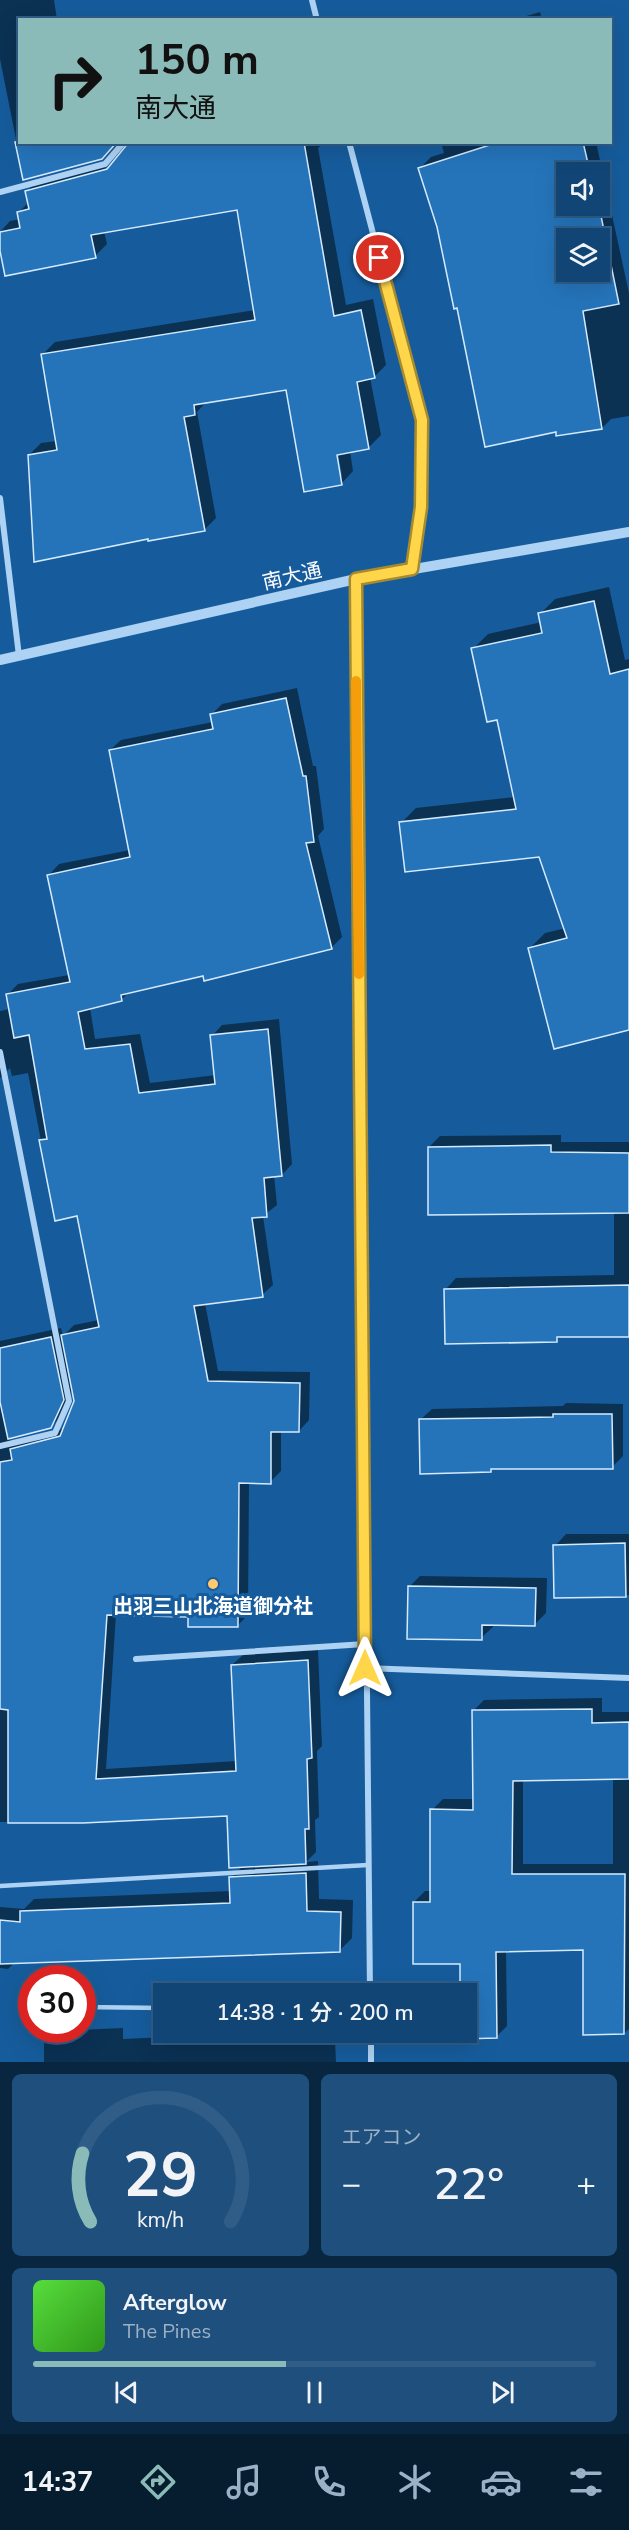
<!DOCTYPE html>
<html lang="ja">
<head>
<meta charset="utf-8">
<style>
	:root { --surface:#104575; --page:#1e4f7d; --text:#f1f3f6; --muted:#9cb1c5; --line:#305d87; --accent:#8bbbb9 }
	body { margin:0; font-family:"Nunito Sans","Noto Sans JP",sans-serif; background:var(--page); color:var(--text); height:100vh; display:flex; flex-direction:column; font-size:22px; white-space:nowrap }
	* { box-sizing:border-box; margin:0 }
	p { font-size:20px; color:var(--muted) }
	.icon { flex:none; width:33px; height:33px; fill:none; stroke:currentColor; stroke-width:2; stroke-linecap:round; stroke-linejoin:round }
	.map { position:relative; height:2062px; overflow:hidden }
	.drawer { display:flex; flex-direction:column; gap:12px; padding:12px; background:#092640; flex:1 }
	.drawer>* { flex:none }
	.banner { position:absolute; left:18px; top:18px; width:594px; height:126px; border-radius:0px; box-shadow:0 6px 24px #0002,0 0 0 2px var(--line); background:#8bbbb9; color:#111; overflow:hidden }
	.buttons { position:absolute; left:556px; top:162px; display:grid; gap:12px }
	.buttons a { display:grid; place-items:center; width:54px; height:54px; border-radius:0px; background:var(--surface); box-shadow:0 6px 24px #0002,0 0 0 2px var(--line); font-size:30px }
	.speed { position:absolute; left:18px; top:1965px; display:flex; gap:12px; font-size:30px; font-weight:700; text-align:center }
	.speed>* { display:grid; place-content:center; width:78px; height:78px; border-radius:50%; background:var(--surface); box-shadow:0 6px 24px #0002,0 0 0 2px var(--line); line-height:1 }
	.speed .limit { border:9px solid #d22; background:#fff; color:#111 }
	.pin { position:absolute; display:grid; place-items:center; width:51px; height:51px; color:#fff; margin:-26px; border:3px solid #fff; border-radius:50%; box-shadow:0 2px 6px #0007 }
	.me { position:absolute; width:66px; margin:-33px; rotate:0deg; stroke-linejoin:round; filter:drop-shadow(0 0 4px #0008) }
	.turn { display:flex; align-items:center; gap:21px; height:126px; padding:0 18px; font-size:27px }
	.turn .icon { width:78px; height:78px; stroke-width:2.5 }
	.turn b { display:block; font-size:42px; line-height:51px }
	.big { font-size:45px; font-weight:600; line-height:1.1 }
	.drawer .widget { flex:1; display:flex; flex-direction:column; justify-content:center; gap:9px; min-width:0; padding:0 21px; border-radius:9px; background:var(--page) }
	.drawer .dial { align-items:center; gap:0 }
	.dial svg { height:156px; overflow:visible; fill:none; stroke:var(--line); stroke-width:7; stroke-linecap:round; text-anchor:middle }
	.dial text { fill:var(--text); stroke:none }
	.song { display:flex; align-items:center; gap:18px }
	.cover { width:72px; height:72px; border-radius:9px; background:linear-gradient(135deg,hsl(110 70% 55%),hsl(110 70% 35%)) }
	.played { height:6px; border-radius:3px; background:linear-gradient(90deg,var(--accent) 45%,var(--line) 45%) }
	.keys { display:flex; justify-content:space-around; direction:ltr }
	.heat { display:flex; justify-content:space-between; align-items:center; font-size:33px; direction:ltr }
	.drawer .tiles { flex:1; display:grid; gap:12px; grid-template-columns:1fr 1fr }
	.widget:last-child { grid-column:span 2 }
	.trip { position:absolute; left:153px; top:1983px; width:324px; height:60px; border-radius:0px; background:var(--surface); box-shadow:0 6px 24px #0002,0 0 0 2px var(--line); font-weight:600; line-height:60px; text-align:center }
	.tab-bar { display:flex; height:96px; justify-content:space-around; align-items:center; background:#061c2f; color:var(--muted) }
	.tab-bar .icon { width:42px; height:42px }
	.tab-bar .active { color:var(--accent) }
	.tab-bar b { font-size:27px; color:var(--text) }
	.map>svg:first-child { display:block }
</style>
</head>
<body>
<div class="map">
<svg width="629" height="2062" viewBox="0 0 629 2062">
	<rect width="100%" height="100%" fill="#165c9c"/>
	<path fill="#0007" fill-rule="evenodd" d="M0,0H54L57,20H20V142L24,179L0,59Z
		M540,12L542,20H513Z
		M213,142H325L318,148L346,305L373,299L386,365L374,377H370L381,435L369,447L350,451L353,471L342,483L287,389L207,401L197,412L216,518L204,530L29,455L41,443L57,441L43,354L55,342L255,310L238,208L104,231L107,244L95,256L0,243V232L10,221L20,219L19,212L29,202L27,191L39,179L104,162L106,169L214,149ZM337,447L342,476H339L334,448Z
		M441,142H596L629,293V416L611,419L602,428L557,430L459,306L438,226L420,168L431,157L444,153ZM567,172H600V206H567ZM567,238H600V272H567Z
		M609,587L625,660L629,659V1029L530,948L545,933L566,928L540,856L401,823L416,808L515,797L498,718L473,649L488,634L542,622L540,614L555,599Z
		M297,688L313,766H316L324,829L318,836L342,937L331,948L130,991L121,1000L90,1008L95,1039L140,1034L150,1083L216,1075L212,1036L222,1025L279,1019L292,1164L282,1175H274L277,1205L263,1216L273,1285L262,1295L205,1303L218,1371L310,1372L309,1420L299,1431L281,1430V1471L270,1482H249L248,1615L238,1625L189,1616L116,1614L106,1769L237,1761L232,1665L243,1655L318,1650L322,1746L317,1751L319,1817L315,1820L316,1852L306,1862L318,1861L319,1899L353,1900L352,1938L340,1950L15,1962L8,1969L0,1968V1907L24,1909L34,1899L231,1891V1878L243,1866L228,1814L82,1822H0V1341L61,1328L63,1336L74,1325L99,1320L79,1214L56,1219L28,1073L12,1076L10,1068L0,1078V1011L10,1009L7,995L18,984L69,975L49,875L59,864L130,850L110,750L121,740L213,722L211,715L222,704ZM73,1389L76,1401L63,1429L12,1441L7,1437L50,1427L62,1416Z
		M561,1135V1142H629V1336L562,1335L556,1341L446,1289L456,1278L614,1275V1212L429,1147L440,1136Z
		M566,1403L623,1404V1456L612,1467H494L490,1471L420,1420L432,1409L563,1406Z
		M566,1534H629V1595L555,1597V1546Z
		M420,1576L547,1578L546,1613L535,1624H493V1627L481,1638L409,1587Z
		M602,1698V1712H629V2029L624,2033L585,1948L506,1950L507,2026L496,2037L466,2032V1994L462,1962L414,1902L425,1891H431L432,1810L443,1799H474L473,1711L484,1700ZM613,1778V1864H523V1779Z
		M123,2028V2039L258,2033V2043L335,2040L336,2062H44V2042L55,2031Z"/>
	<path fill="#2574ba" stroke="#d5eafd" stroke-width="1.5" fill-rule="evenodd" d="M15,142H117L102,159L23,180Z
		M129,142H304L334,316L361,310L375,378L357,382L369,449L337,455L342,485L304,492L286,390L194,405L195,415L184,417L205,531L148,541V539L34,562L28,455L57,450L41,354L255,320L237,210L91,235L96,258L5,276L0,251V232L20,228L17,212L29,209L25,191L107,169Z
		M499,142H583L590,172H567V206H599L619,304L583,311L602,429L556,436V432L485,447L457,308L454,309L437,227L418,168ZM567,238H600V272H567Z
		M594,601L610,674L629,669V1030L554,1049L528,948L567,938L539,857L405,872L399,822L516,809L497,720L487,722L471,648L542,633L538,613Z
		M286,698L303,776H306L314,842L306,843L332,949L204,981L203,976L121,995L122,1001L78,1012L85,1049L130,1044L139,1093L215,1084L210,1035L268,1029L282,1176L264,1178L267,1217L252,1218L263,1297L194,1306L208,1381L300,1383L299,1432H271V1484L239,1483L238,1627H188V1617L107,1615L96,1779L236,1771L231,1665L308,1660L312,1758L307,1759L309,1829H305L306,1864L229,1868L227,1816L83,1823H8V1710L0,1709V1462L12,1460L10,1449L60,1436L74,1401L61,1335L99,1327L77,1216L55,1221L39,1140L47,1139L29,1035L14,1038L6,994L70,982L47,875L130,857L109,750L213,729L210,714Z
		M551,1145V1152L629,1153V1213L428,1215V1147Z
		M629,1285V1337H557V1342L445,1344L444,1289Z
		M51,1337L64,1400L51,1428L8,1439L0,1402V1348Z
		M553,1414H612L613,1469H491V1472L420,1474L419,1419L553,1417Z
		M625,1543L626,1597L554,1598L553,1545Z
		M408,1586L536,1588L535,1626L482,1625V1640L407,1639Z
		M592,1709V1723L629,1722V1779L513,1781L512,1874H625L624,2034L583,2035V1950L496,1952L497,2038L461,2039V2032H466V1994H460V1964H413V1902H430V1809L473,1810L472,1710Z
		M306,1873L307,1911L341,1912L340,1952L0,1964V1920L20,1922V1911L230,1903L229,1877Z"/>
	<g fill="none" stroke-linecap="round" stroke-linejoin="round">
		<path stroke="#add2f3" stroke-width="4.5" d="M0,1886L368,1865
			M82,2007L164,2008"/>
		<path stroke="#add2f3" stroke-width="6" d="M312,0L317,20
			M349,142L422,420L421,507L412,569
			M0,192L105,164L124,142
			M0,498L19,656
			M356,579L370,1994
			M0,1052L69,1401L55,1433L0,1446
			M136,1659L365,1644
			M365,1668L629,1678
			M371,2032V2062"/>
		<path stroke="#add2f3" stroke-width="10" d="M0,660L356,579L629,532"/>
	</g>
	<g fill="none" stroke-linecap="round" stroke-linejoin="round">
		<defs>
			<path id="route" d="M365,1668L356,579L412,569L421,507L422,420L379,258"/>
		</defs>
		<use href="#route" stroke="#a68a30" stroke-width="15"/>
		<use href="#route" stroke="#ffd54a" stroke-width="10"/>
		<path stroke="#f59e0b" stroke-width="10" d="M356,681L359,974"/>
	</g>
	<circle fill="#ffc96e" stroke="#165c9c" stroke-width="2" cx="213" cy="1584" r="6"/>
	<g text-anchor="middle" stroke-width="6" stroke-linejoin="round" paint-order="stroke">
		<g font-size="20" fill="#fff" stroke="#165c9c">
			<text transform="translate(292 576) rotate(-13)" y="7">南大通</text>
		</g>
		<g font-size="20" font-weight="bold" fill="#fff" stroke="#165c9c">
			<text x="213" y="1613">出羽三山北海道御分社</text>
		</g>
	</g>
</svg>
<div class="buttons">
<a><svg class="icon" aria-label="sound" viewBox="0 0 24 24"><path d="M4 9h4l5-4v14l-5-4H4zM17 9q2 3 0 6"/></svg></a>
<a><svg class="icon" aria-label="layers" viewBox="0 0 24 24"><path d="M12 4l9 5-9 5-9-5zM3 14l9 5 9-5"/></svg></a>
</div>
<div class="speed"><div class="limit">30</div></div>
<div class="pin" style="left:379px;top:258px;background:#d93025"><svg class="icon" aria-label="arrive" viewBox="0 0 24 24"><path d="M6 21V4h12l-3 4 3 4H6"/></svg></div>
<svg class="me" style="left:365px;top:1668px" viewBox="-20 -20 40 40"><path d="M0-17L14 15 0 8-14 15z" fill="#ffd54a" stroke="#fff" stroke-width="4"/></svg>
<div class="trip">14:38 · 1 分 · 200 m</div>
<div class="banner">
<div class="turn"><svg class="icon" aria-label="right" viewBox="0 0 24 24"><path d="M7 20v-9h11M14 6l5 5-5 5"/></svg><div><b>150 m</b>南大通</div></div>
</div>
</div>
<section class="drawer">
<div class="tiles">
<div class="widget dial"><svg viewBox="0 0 100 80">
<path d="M14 69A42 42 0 1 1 86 69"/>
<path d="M14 69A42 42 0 0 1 10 34" stroke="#8bbbb9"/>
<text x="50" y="56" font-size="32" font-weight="700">29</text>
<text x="50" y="72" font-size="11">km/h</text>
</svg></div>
<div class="widget"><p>エアコン</p>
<div class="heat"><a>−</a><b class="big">22°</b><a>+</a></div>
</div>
<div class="widget">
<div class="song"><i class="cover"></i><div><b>Afterglow</b><p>The Pines</p></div></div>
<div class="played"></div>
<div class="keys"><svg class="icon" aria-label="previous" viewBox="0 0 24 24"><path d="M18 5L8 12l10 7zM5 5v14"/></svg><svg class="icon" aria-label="pause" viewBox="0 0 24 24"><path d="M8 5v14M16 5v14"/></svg><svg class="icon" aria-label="next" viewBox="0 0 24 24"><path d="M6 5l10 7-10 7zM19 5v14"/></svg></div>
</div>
</div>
</section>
<nav class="tab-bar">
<b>14:37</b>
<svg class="icon active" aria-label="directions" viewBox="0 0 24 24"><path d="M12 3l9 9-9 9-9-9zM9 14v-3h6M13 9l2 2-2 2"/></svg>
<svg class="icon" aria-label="music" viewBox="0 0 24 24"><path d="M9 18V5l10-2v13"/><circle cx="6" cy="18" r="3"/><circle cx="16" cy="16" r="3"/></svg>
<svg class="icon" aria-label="phone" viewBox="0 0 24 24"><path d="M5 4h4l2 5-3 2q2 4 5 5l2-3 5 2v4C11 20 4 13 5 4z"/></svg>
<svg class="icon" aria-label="climate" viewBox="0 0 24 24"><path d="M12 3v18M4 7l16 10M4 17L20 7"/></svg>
<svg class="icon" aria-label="car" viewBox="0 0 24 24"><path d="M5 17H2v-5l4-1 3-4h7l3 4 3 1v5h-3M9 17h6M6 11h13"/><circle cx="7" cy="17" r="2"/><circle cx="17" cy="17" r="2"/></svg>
<svg class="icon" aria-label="filters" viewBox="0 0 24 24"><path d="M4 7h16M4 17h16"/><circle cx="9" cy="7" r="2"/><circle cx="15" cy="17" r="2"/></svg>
</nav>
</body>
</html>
